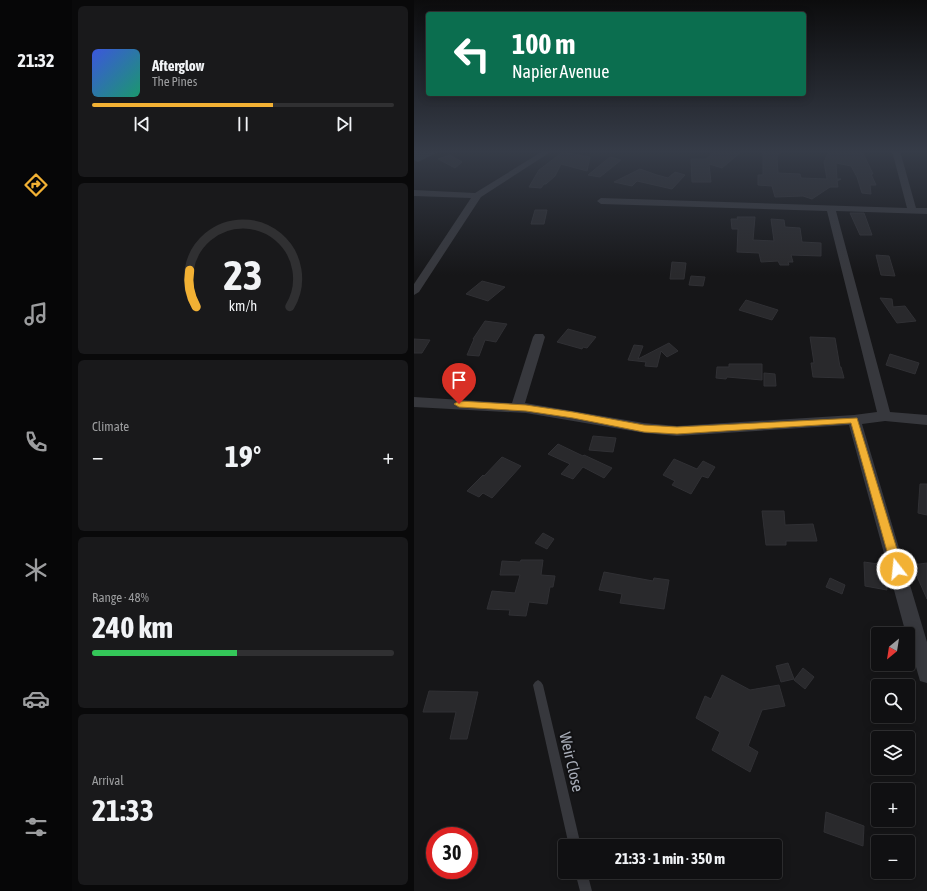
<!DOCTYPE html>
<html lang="en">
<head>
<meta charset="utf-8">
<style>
	:root { --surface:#101012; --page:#19191b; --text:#f1f3f6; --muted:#9c9d9f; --line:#303032; --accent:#f2b134 }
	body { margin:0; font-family:"Asap Condensed",sans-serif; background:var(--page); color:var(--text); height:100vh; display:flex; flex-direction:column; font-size:15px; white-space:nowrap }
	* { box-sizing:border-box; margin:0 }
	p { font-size:13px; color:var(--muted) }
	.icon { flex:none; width:22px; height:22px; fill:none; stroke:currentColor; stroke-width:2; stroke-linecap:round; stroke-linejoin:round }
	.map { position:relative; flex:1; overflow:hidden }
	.details { display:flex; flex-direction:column; gap:6px; padding:6px; background:#09090a; width:342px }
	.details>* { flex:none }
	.hud { position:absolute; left:12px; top:12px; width:380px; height:84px; border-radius:4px; box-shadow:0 2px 10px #0003,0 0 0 1px var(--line); background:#0b6e4f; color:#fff; overflow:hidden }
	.needle { width:26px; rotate:210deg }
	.fabs { position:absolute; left:457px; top:627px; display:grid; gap:8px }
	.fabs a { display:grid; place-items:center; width:44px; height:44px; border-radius:4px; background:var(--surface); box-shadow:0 2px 10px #0003,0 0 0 1px var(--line); font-size:20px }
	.speed { position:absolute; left:12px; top:827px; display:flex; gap:8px; font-size:20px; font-weight:700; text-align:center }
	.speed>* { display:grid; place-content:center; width:52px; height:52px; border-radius:50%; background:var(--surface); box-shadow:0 2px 10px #0003,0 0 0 1px var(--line); line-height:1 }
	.speed .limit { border:6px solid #d22; background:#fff; color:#111 }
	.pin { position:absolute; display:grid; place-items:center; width:34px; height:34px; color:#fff; margin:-41px -17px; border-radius:50% 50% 50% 0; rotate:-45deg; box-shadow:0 0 4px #0007 }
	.pin .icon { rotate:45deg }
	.me { position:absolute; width:44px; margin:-22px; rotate:344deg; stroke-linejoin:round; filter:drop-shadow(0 0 3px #0008) }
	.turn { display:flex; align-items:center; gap:14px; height:84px; padding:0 20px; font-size:18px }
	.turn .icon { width:52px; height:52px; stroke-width:2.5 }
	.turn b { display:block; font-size:28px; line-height:34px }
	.big { font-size:30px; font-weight:700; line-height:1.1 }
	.details .tile { flex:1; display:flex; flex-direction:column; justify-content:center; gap:6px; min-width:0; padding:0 14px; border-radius:6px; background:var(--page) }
	.details .dial { align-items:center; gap:0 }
	.dial svg { height:104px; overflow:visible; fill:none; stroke:var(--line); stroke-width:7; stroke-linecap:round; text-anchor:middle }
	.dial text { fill:var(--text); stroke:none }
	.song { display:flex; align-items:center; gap:12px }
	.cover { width:48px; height:48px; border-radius:6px; background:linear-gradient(135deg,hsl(230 70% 55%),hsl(160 70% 35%)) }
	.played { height:4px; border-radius:2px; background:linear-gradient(90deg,var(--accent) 60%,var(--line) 60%) }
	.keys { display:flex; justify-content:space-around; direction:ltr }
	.heat { display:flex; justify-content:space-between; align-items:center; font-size:22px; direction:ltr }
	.charge { height:6px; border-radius:3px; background:linear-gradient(90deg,#34c759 48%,var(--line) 0) }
	.trip { position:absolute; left:144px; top:839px; width:224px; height:40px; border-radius:4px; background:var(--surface); box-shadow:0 2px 10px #0003,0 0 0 1px var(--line); font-weight:700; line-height:40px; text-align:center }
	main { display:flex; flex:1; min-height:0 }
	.tab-bar { display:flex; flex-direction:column; width:72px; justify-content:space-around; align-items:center; background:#060607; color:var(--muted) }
	.tab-bar .icon { width:28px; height:28px }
	.tab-bar .active { color:var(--accent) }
	.tab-bar b { font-size:18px; color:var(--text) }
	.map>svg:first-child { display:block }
</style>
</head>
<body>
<main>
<nav class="tab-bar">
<b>21:32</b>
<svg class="icon active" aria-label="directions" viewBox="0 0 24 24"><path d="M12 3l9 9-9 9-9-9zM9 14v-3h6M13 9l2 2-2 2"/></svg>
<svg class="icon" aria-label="music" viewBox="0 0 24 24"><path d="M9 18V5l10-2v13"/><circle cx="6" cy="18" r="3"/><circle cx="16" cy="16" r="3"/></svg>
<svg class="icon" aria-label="phone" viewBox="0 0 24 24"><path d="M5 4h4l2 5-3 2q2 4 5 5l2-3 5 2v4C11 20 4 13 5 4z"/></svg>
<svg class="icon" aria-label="climate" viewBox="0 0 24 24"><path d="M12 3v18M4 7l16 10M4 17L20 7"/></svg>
<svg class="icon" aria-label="car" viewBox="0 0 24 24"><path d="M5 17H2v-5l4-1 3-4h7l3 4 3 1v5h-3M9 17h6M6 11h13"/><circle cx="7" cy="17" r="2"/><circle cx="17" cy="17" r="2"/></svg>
<svg class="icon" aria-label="filters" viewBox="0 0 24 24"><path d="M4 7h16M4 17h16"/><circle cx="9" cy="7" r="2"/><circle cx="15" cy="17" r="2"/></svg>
</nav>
<section class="details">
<div class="tile">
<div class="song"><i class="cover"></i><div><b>Afterglow</b><p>The Pines</p></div></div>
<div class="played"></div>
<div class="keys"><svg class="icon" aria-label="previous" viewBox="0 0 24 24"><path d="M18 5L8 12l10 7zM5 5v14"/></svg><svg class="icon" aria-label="pause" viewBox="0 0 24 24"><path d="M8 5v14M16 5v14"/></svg><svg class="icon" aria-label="next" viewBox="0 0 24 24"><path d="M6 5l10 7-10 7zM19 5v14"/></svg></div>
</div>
<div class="tile dial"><svg viewBox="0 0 100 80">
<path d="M14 69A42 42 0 1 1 86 69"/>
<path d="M14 69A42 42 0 0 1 9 41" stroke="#f2b134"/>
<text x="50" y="56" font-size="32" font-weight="700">23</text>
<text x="50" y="72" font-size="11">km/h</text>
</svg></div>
<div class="tile"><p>Climate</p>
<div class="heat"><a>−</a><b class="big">19°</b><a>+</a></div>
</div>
<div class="tile"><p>Range · 48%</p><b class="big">240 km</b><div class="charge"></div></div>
<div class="tile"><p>Arrival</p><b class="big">21:33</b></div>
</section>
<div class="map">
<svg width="513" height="891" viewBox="0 0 513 891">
	<rect width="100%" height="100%" fill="#161618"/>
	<path fill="#2c353c" d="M0,151H26L4,162L0,160Z"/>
	<path fill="#29292c" stroke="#303034" d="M150,151H155L153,153L176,157L173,171L147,164L141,176L132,184H130L127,188L115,187L125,170Z
		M301,151L309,153V151H328L308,168L295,164L297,182H278L277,159H292Z
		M349,151H367L363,157L364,173L386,174L387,178L413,179L410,162L415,151H448L459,174H457L462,185H456L457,194L448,193L443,177L437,166L422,163L423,179H427L423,181L424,187H416L398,199L389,196L361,197L358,186L344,185V175H349Z
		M36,155L48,162L41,168L24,159Z
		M196,157L207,160L186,177L174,175Z
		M226,169L243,175L254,178L261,172L271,175L258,189L223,181L218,186L200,182Z
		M121,210H133L130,224H117Z
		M436,213H450L458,235H446Z
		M323,217H341L339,240L360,241L357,219L370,220L371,227L386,228L388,242L407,243V256L377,255L379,262H374L375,265H366L364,261L347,262L345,253L323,252L324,229H318L317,219H324Z
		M462,255L475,256L481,276L467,275Z
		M258,262L272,263L270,279H256Z
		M277,276L291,277L289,286L275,285Z
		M68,281L91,287L74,301L52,294Z
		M466,298L478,299L479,307L491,306L502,321L483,323Z
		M332,300L364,310L358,320L325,310Z
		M71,321L93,324L82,342L71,340L65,356L53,355L60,339H59Z
		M154,329L182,337L173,348L169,347L168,349L143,342Z
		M396,337L421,338L426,367H427L430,378L399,377L397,363H400Z
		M0,339L16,340L8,353H0Z
		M255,343L264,351L253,357L247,351L243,367L231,366L232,362L214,360L220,345L229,346L224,359Z
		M476,354L505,363L501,374L472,365Z
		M315,364H348V380L313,377L312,379L302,378L303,367H315Z
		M350,373L361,374L362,386H350Z
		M179,436L202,438L199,452L175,450Z
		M144,444L169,456L170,455L198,468L190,478L169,467L159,479L147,474L156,464L134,454Z
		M88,457L107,466L78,498L69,493L65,497L53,491L69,475L70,476Z
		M260,459L283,469L289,461L301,467L294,478L288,476L277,494L258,485L261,481L249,475Z
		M506,484H513V515L504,513Z
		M348,511H370L371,525L399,524L403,541H372V545H352Z
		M129,533L140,539L133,549L121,543Z
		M107,560H129L127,575L141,576L139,587H136L133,604L115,602L112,616L95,615L96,610L73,609L78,591L101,593L106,575H86L88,561L106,562Z
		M450,562L471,565L473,590L451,586Z
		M513,563V599L498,565Z
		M190,572L239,581L240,578L255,580L250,609L206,603L208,594L185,590Z
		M416,578L431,585L428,594L412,587Z
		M374,663L380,679L367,682L362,666Z
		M389,668L400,677L391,689L380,680Z
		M308,675L336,690L365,685L371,706L348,710L334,746L344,752L336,772L298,750L306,732L282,718L291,696L297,699Z
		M15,691L64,692L53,739H36L42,712H9Z
		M412,812L450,826L449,846L410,832Z"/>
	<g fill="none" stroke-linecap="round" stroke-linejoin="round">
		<path fill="#37383d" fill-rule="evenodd" d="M124,680L127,682L129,685L167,846H155L119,685L121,682Z
			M161,872H173L178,891H166Z"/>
		<path fill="#37383d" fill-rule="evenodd" d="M129,151H138L67,197L5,292L0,295V284L57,198L0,196V190L61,193Z
			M478,151H486L502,208H513V214L422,211L476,412L513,415V425L471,421L448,424L513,642V683L506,681L494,639V634H492L435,425L263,436L230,433L112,413L0,407V397L98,403L119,337L121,334H129L131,337L111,403L230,423L263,426L440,415L463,412L413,211L187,204L183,201L187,198L493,208Z"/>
	</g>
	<linearGradient id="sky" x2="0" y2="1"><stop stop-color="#0c0c0d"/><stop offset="0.55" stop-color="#363c48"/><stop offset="1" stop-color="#363c48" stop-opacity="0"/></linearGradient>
	<rect width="513" height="275" fill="url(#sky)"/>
	<path fill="#f2b134" stroke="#9d7322" d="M45,401L112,405L159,412L230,425L263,427L443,418L489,569L487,573L483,574L479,573L478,569L437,423L263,434L230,432L159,418L112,411L45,407L40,404Z"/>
	<g text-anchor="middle" stroke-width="4" stroke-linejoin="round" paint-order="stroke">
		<g font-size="16" fill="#a8adb8" stroke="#111113">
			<text transform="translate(158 762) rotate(77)" y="6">Weir Close</text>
		</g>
	</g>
</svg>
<div class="fabs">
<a><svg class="needle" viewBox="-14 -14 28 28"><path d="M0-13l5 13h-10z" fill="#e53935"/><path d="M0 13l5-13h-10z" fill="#9c9d9f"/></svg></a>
<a><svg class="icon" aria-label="search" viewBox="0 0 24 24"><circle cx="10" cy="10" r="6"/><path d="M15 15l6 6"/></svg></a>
<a><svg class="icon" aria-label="layers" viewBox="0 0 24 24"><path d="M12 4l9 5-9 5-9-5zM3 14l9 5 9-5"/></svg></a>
<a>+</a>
<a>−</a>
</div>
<div class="speed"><div class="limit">30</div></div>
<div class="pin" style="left:45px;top:404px;background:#d93025"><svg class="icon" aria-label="arrive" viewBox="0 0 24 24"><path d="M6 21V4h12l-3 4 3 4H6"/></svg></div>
<svg class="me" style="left:483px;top:569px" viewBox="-20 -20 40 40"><circle r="17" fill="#f2b134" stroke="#fff" stroke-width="3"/><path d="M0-11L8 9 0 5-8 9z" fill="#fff"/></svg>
<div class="trip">21:33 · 1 min · 350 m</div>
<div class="hud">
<div class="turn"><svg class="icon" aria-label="left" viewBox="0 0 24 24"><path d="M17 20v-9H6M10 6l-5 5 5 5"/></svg><div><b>100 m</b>Napier Avenue</div></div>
</div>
</div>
</main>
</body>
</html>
